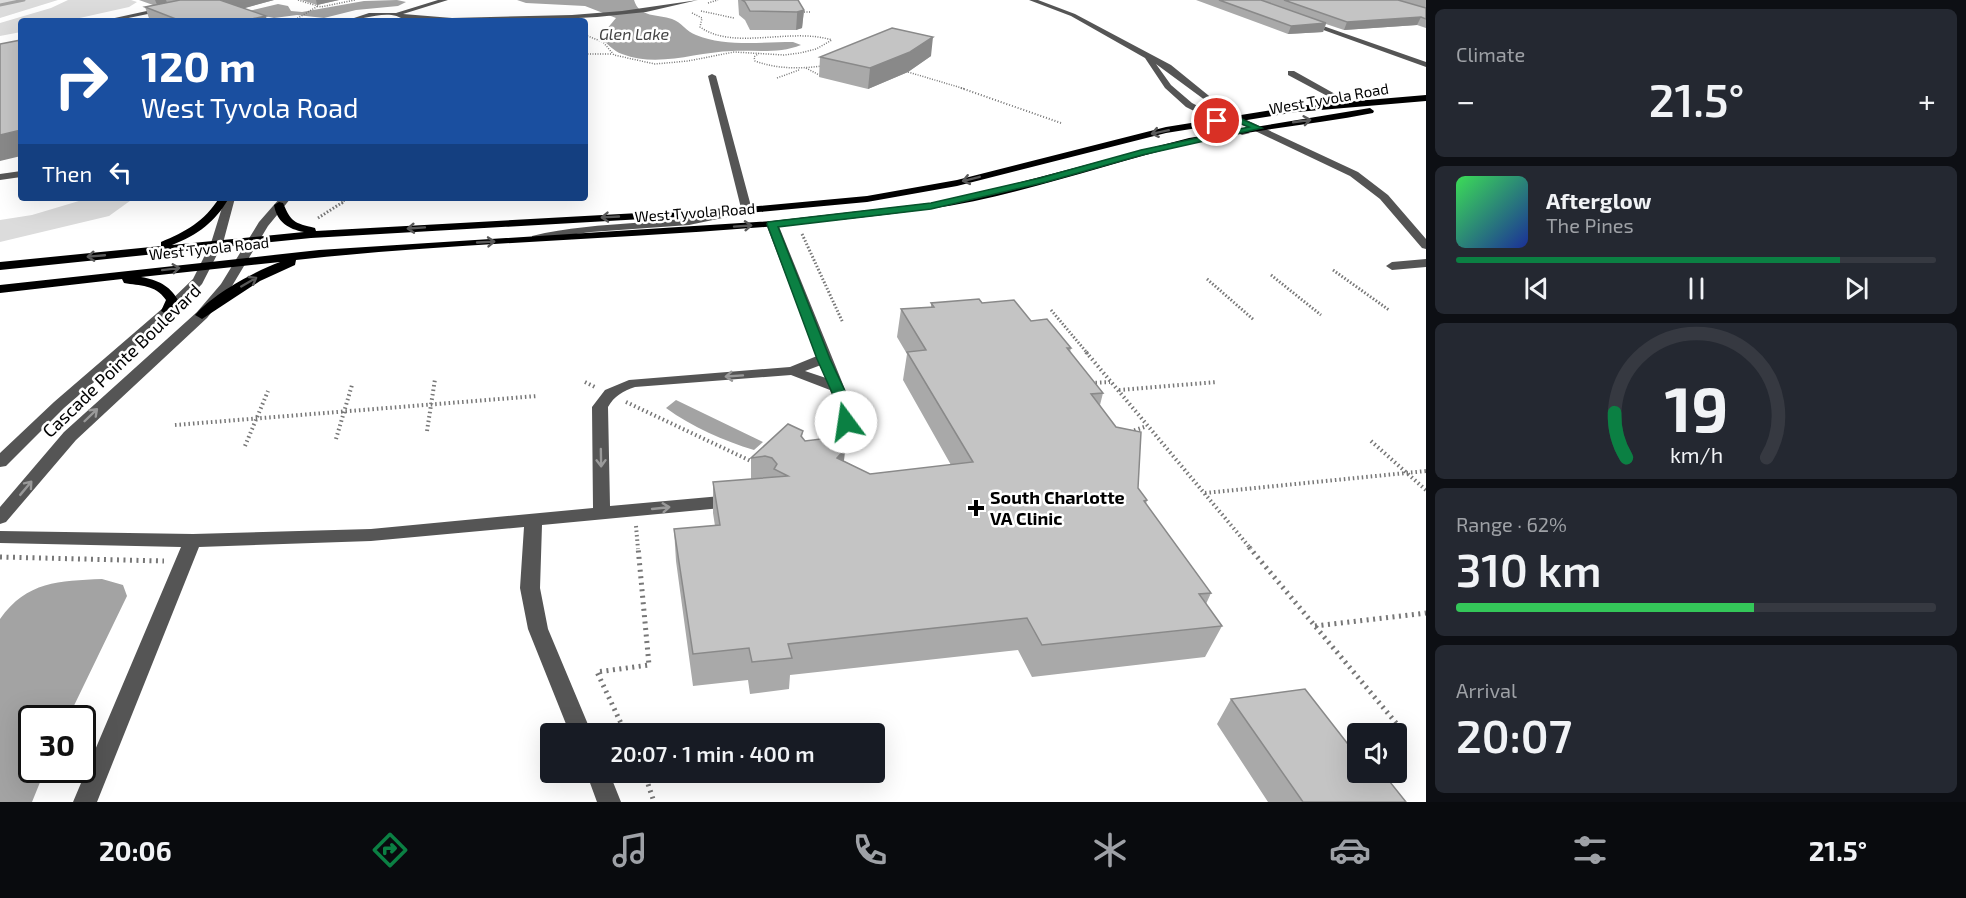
<!DOCTYPE html>
<html lang="en">
<head>
<meta charset="utf-8">
<style>
	:root { --surface:#171b24; --page:#242831; --text:#f1f3f6; --muted:#9ea1a6; --line:#363941; --accent:#0b8043 }
	body { margin:0; font-family:"Exo 2",sans-serif; background:var(--page); color:var(--text); height:100vh; display:flex; flex-direction:column; font-size:22px; white-space:nowrap }
	* { box-sizing:border-box; margin:0 }
	p { font-size:20px; color:var(--muted) }
	.icon { flex:none; width:33px; height:33px; fill:none; stroke:currentColor; stroke-width:2; stroke-linecap:round; stroke-linejoin:round }
	.map { position:relative; flex:1; overflow:hidden }
	.side { display:flex; flex-direction:column; gap:9px; padding:9px; background:#0d0f14; width:540px }
	.side>* { flex:none }
	.hud { position:absolute; left:18px; top:18px; width:570px; height:183px; border-radius:6px; box-shadow:0 6px 24px #0002; background:#1a4fa0; color:#fff; overflow:hidden }
	.fabs { position:absolute; left:1347px; top:723px; display:grid; gap:12px }
	.fabs a { display:grid; place-items:center; width:60px; height:60px; border-radius:6px; background:var(--surface); box-shadow:0 6px 24px #0002; font-size:30px }
	.speed { position:absolute; left:18px; top:705px; display:flex; gap:12px; font-size:30px; font-weight:700; text-align:center }
	.speed>* { display:grid; place-content:center; width:78px; height:78px; border-radius:50%; background:var(--surface); box-shadow:0 6px 24px #0002; line-height:1 }
	.speed .limit { border:3px solid #111; border-radius:9px; background:#fff; color:#111 }
	.pin { position:absolute; display:grid; place-items:center; width:51px; height:51px; color:#fff; margin:-26px; border:3px solid #fff; border-radius:50%; box-shadow:0 2px 6px #0007 }
	.me { position:absolute; width:66px; margin:-33px; rotate:346deg; stroke-linejoin:round; filter:drop-shadow(0 0 4px #0008) }
	.turn { display:flex; align-items:center; gap:21px; height:126px; padding:0 24px; font-size:27px }
	.turn .icon { width:78px; height:78px; stroke-width:2.5 }
	.turn b { display:block; font-size:42px; line-height:51px }
	.then { display:flex; align-items:center; height:57px; padding:0 24px; background:#0003; gap:12px; font-size:22px }
	.big { font-size:45px; font-weight:600; line-height:1.1 }
	.side .tile { flex:1; display:flex; flex-direction:column; justify-content:center; gap:9px; min-width:0; padding:0 21px; border-radius:9px; background:var(--page) }
	.side .dial { align-items:center; gap:0 }
	.dial svg { height:156px; overflow:visible; fill:none; stroke:var(--line); stroke-width:7; stroke-linecap:round; text-anchor:middle }
	.dial text { fill:var(--text); stroke:none }
	.song { display:flex; align-items:center; gap:18px }
	.cover { width:72px; height:72px; border-radius:9px; background:linear-gradient(135deg,hsl(130 70% 55%),hsl(230 70% 35%)) }
	.played { height:6px; border-radius:3px; background:linear-gradient(90deg,var(--accent) 80%,var(--line) 80%) }
	.keys { display:flex; justify-content:space-around; direction:ltr }
	.heat { display:flex; justify-content:space-between; align-items:center; font-size:33px; direction:ltr }
	.charge { height:9px; border-radius:4px; background:linear-gradient(90deg,#34c759 62%,var(--line) 0) }
	.trip { position:absolute; left:540px; top:723px; width:345px; height:60px; border-radius:6px; background:var(--surface); box-shadow:0 6px 24px #0002; font-weight:600; line-height:60px; text-align:center }
	.tab-bar { display:flex; height:96px; justify-content:space-around; align-items:center; background:#090b0e; color:var(--muted) }
	.tab-bar .icon { width:42px; height:42px }
	.tab-bar .active { color:var(--accent) }
	.tab-bar b { font-size:27px; color:var(--text) }
	main { display:flex; flex:1; min-height:0 }
	.map>svg:first-child { display:block }
</style>
</head>
<body>
<main>
<div class="map">
<svg width="1426" height="802" viewBox="0 0 1426 802">
	<rect width="100%" height="100%" fill="#fff"/>
	<path fill="#dcdcdc" d="M0,0H58L0,18Z
		M68,0H131L137,2L129,7L66,21H21V32L0,36V23L51,8Z
		M89,198H134L109,216L0,242V220L32,215Z"/>
	<path fill="#a3a3a3" d="M397,0L406,2L398,6L356,10L324,18L297,15L274,18L245,12L278,4L288,6L291,11L302,12L364,1Z
		M517,0H634C639,18 658,14 672,19C681,22 687,32 696,35C725,47 762,42 793,42L801,45C779,54 755,50 732,51C695,52 659,68 622,54C613,51 608,43 600,39L601,33L606,30L616,18L585,6L526,3Z
		M676,400L763,442L754,450C724,441 692,427 666,408Z
		M102,579L123,585L127,596L68,718H32V770H45L32,802H0V619C27,581 59,581 102,579Z"/>
	<g fill="none" stroke-linecap="round" stroke-linejoin="round">
		<path stroke="#a3a3a3" stroke-width="3" d="M0,5L24,0"/>
		<path stroke="#777" stroke-width="1.5" stroke-dasharray="1 1.5" stroke-linecap="butt" d="M298,0L321,7L355,0
			M708,3L718,0
			M701,11L734,18
			M799,12H810
			M692,13L702,18L700,27C734,51 790,27 832,40
			M293,21L318,6
			M301,21L336,19
			M585,35L603,42L614,55L655,64L688,61L734,52L784,55L800,53L816,49L832,40
			M759,53L754,57L755,61C777,69 799,69 822,66
			M585,54H611
			M806,68L821,76
			M908,72L965,89
			M777,78L799,70"/>
		<path stroke="#777" stroke-width="2" stroke-dasharray="1 2" stroke-linecap="butt" d="M961,88L1061,123
			M342,204L346,198"/>
		<path stroke="#777" stroke-width="3" stroke-dasharray="1.5 2" stroke-linecap="butt" d="M318,218L343,202
			M802,234L843,323
			M1333,270L1389,310
			M1271,275L1321,315
			M1207,279L1254,320
			M1051,310L1088,354"/>
		<path stroke="#777" stroke-width="4" stroke-dasharray="1.5 3" stroke-linecap="butt" d="M1086,352L1251,549
			M585,382L595,387
			M1091,383L1110,382
			M1119,390L1217,382
			M626,402L755,463
			M175,425L537,396
			M427,431L435,379
			M1130,432L1147,426
			M336,439L352,385
			M1371,441L1426,490
			M245,446L268,391
			M1205,493L1426,471
			M636,526L638,549"/>
		<path stroke="#777" stroke-width="5" stroke-dasharray="2 4.5" stroke-linecap="butt" d="M1249,547L1407,736
			M0,557L164,561
			M1315,626L1426,613
			M626,734L597,672L649,665L638,547
			M644,772L654,802"/>
		<path fill="#555" fill-rule="evenodd" d="M438,0H448L403,14L452,18L572,15L622,11L698,0L646,12L597,17L523,21H405C390,7 362,21 345,21L369,13H396Z
			M1029,0H1038L1075,14L1171,65L1219,104L1238,116L1358,172L1388,195L1426,239V249L1422,248L1380,199L1350,176L1232,120L1156,64L1171,85L1192,103L1250,133L1242,135L1186,107L1165,88L1145,58L1071,16Z
			M165,7L167,10L114,21H101Z
			M1306,20L1426,62V67L1304,23Z
			M1288,71H1294L1353,104L1346,106L1288,75Z
			M712,74L716,76L752,210L751,212L689,225L591,232L532,240V236C601,219 673,227 741,208L708,76Z
			M21,171V177L0,180V174Z
			M225,198H235L223,243L202,284L173,314L64,408L6,466L0,467V453L54,402L163,308L193,279L211,243Z
			M280,198H291L268,226L232,286L207,318L76,440L6,522L0,524V507L64,432L197,312L221,284L259,222Z
			M772,221L778,224L855,414L849,433L824,461H812L810,457L812,453C838,426 844,427 830,390L791,375L635,387C623,391 614,396 608,407L610,506L732,495L738,497L741,501L738,505L732,507L542,525L540,588L548,629L592,734H570L528,629L520,588L524,527L371,541L199,547L97,802H73L181,547L0,543V531L193,534L371,529L593,508L592,407L605,390L629,380L790,367L817,356L766,224ZM821,365L826,378L805,371Z
			M1426,259V267L1392,270L1386,266L1392,262Z
			M586,772H609L621,802H597Z"/>
		<path fill="#000" fill-rule="evenodd" d="M1426,95V101L1297,112L1166,133L957,186L867,202L747,213L311,238L0,270V262L161,246V242C185,232 205,221 219,198H229C215,222 198,235 172,245L304,232C288,229 277,222 274,205L279,202L283,203C291,222 294,223 315,228L316,231L747,207L867,196L957,180L1166,127L1297,106Z
			M1370,108L1374,111L1373,113C1312,125 1250,130 1189,144C1103,164 1017,197 929,209C719,239 506,237 296,260L295,265L260,281L202,319L195,315C213,294 255,271 280,262L141,277C158,280 169,285 178,300L173,314L168,315L161,311L166,300C155,284 140,286 124,283L122,279L0,293V285L319,250L772,221L931,203L975,194L1189,138Z"/>
	</g>
	<path fill="#a9a9a9" d="M139,0H274L244,8L267,21H150L145,7L153,5Z
		M301,0H339L317,5Z
		M738,0H798V2L804,10L802,28L796,30H750L745,20L739,15Z
		M1196,0H1426V28L1417,25L1344,30L1326,24L1323,32L1288,34Z
		M931,56L908,72L868,89L819,77L820,57Z
		M931,303H982L1031,321L1071,348L1070,352L1103,393L1100,405L1138,488L1147,500L1146,504L1211,593L1206,604L1222,626L1205,657L1032,677L1018,650L790,675L789,689L750,694L748,680L693,686L676,561L674,529L715,526L713,513V482L751,479V458L803,431L802,437L805,441L845,449L844,461L870,474L951,465L903,380L907,354L897,337L901,309L931,307Z
		M1231,699L1358,772L1406,802H1268L1217,724Z"/>
	<path fill="#898989" d="M155,0H166L168,5L158,7Z
		M215,0H274L220,15Z
		M316,0H339L317,5Z
		M798,0V12L804,10L802,28L796,30Z
		M266,16L267,21H242Z
		M1421,17L1417,25L1344,30L1347,22Z
		M1326,23L1323,32L1288,34L1291,26Z
		M933,37L931,56L908,72L868,89L870,68Z
		M21,130V156L0,161V135Z
		M845,449L842,480L837,458Z"/>
	<path fill="#c4c4c4" stroke="#898989" stroke-width="1.5" d="M180,0H220L266,16L242,21H181L145,7Z
		M742,0H798L804,10L797,12L750,11L745,2Z
		M1219,0H1261L1326,23L1291,26Z
		M1284,0H1398L1426,8V19L1421,17L1347,22Z
		M892,28L933,37L910,52L870,68L820,57Z
		M21,40V130L0,135V44Z
		M979,299L982,303L1014,300L1031,321L1047,319L1071,348H1067L1103,393L1091,394L1116,427L1141,432L1138,488L1147,500L1144,501L1211,593L1199,594L1222,626L1042,645L1027,618L788,644L792,658L752,662L749,648L693,654L674,529L720,525L713,482L788,476L774,469L777,464L772,458L765,456L751,458L788,424L803,431L801,436L805,441L821,439L845,449L837,458L870,474L973,462L907,352L926,350L901,309L934,307L931,303Z
		M1305,689L1358,757V772H1370L1371,774L1382,772L1406,802H1303L1231,699Z"/>
	<defs><path id="oneway-shaft" d="M-6 0H5M1.5-3L5.5 0L1.5 3" fill="none" stroke-width="1.6" stroke-linecap="round" stroke-linejoin="round" transform="scale(1.5)"/></defs>
	<g stroke="#595959">
		<use href="#oneway-shaft" transform="translate(1302 121) rotate(-8)"/>
		<use href="#oneway-shaft" transform="translate(1160 132) rotate(168)"/>
		<use href="#oneway-shaft" transform="translate(971 179) rotate(166)"/>
		<use href="#oneway-shaft" transform="translate(610 217) rotate(177)"/>
		<use href="#oneway-shaft" transform="translate(743 226) rotate(-4)"/>
		<use href="#oneway-shaft" transform="translate(416 228) rotate(176)"/>
		<use href="#oneway-shaft" transform="translate(486 242) rotate(-3)"/>
		<use href="#oneway-shaft" transform="translate(96 256) rotate(175)"/>
		<use href="#oneway-shaft" transform="translate(171 269) rotate(-7)"/>
		<use href="#oneway-shaft" transform="translate(249 282) rotate(-30)"/>
	</g>
	<g stroke="#999">
		<use href="#oneway-shaft" transform="translate(734 376) rotate(176)"/>
		<use href="#oneway-shaft" transform="translate(91 415) rotate(-44)"/>
		<use href="#oneway-shaft" transform="translate(601 458) rotate(89)"/>
		<use href="#oneway-shaft" transform="translate(26 488) rotate(-50)"/>
		<use href="#oneway-shaft" transform="translate(661 508) rotate(-6)"/>
	</g>
	<path fill="#0b8043" stroke="#07532c" stroke-width="1.5" d="M1235,116L1262,128L1142,155L1046,182L931,209L778,227L830,359L852,406L853,422L846,426L841,425L838,406L817,359L767,224L768,222L931,203L1040,178L1141,150L1249,127L1234,121L1217,123L1213,121Z"/>
	<path fill="#000" stroke="#fff" stroke-width="2" d="M973 499h6v6h6v6h-6v6h-6v-6h-6v-6h6z"/>
	<g text-anchor="middle" stroke-width="5" stroke-linejoin="round" paint-order="stroke">
		<g font-size="15" fill="#000" stroke="#fff">
			<text transform="translate(1329 99) rotate(-10)" y="5">West Tyvola Road</text>
			<text transform="translate(695 213) rotate(-4)" y="5">West Tyvola Road</text>
			<text transform="translate(209 249) rotate(-6)" y="5">West Tyvola Road</text>
		</g>
		<g font-size="16" font-style="italic" fill="#444" stroke="#fff">
			<text x="634" y="40">Glen Lake</text>
		</g>
		<g font-size="18" fill="#000" stroke="#fff">
			<text transform="translate(122 361) rotate(-44)" y="6">Cascade Pointe Boulevard</text>
		</g>
		<g font-size="18" font-weight="bold" fill="#000" stroke="#fff" text-anchor="start">
			<text x="990" y="504">South Charlotte<tspan x="990" dy="21">VA Clinic</tspan></text>
		</g>
	</g>
</svg>
<div class="fabs">
<a><svg class="icon" aria-label="sound" viewBox="0 0 24 24"><path d="M4 9h4l5-4v14l-5-4H4zM17 9q2 3 0 6"/></svg></a>
</div>
<div class="speed"><div class="limit">30</div></div>
<div class="pin" style="left:1217px;top:121px;background:#d93025"><svg class="icon" aria-label="arrive" viewBox="0 0 24 24"><path d="M6 21V4h12l-3 4 3 4H6"/></svg></div>
<svg class="me" style="left:846px;top:422px" viewBox="-20 -20 40 40"><circle r="19" fill="#fff"/><path d="M0-13L10 11 0 6-10 11z" fill="#0b8043"/></svg>
<div class="trip">20:07 · 1 min · 400 m</div>
<div class="hud">
<div class="turn"><svg class="icon" aria-label="right" viewBox="0 0 24 24"><path d="M7 20v-9h11M14 6l5 5-5 5"/></svg><div><b>120 m</b>West Tyvola Road</div></div>
<div class="then">Then<svg class="icon" aria-label="left" viewBox="0 0 24 24"><path d="M17 20v-9H6M10 6l-5 5 5 5"/></svg></div>
</div>
</div>
<section class="side">
<div class="tile"><p>Climate</p>
<div class="heat"><a>−</a><b class="big">21.5°</b><a>+</a></div>
</div>
<div class="tile">
<div class="song"><i class="cover"></i><div><b>Afterglow</b><p>The Pines</p></div></div>
<div class="played"></div>
<div class="keys"><svg class="icon" aria-label="previous" viewBox="0 0 24 24"><path d="M18 5L8 12l10 7zM5 5v14"/></svg><svg class="icon" aria-label="pause" viewBox="0 0 24 24"><path d="M8 5v14M16 5v14"/></svg><svg class="icon" aria-label="next" viewBox="0 0 24 24"><path d="M6 5l10 7-10 7zM19 5v14"/></svg></div>
</div>
<div class="tile dial"><svg viewBox="0 0 100 80">
<path d="M14 69A42 42 0 1 1 86 69"/>
<path d="M14 69A42 42 0 0 1 8 46" stroke="#0b8043"/>
<text x="50" y="56" font-size="32" font-weight="700">19</text>
<text x="50" y="72" font-size="11">km/h</text>
</svg></div>
<div class="tile"><p>Range · 62%</p><b class="big">310 km</b><div class="charge"></div></div>
<div class="tile"><p>Arrival</p><b class="big">20:07</b></div>
</section>
</main>
<nav class="tab-bar">
<b>20:06</b>
<svg class="icon active" aria-label="directions" viewBox="0 0 24 24"><path d="M12 3l9 9-9 9-9-9zM9 14v-3h6M13 9l2 2-2 2"/></svg>
<svg class="icon" aria-label="music" viewBox="0 0 24 24"><path d="M9 18V5l10-2v13"/><circle cx="6" cy="18" r="3"/><circle cx="16" cy="16" r="3"/></svg>
<svg class="icon" aria-label="phone" viewBox="0 0 24 24"><path d="M5 4h4l2 5-3 2q2 4 5 5l2-3 5 2v4C11 20 4 13 5 4z"/></svg>
<svg class="icon" aria-label="climate" viewBox="0 0 24 24"><path d="M12 3v18M4 7l16 10M4 17L20 7"/></svg>
<svg class="icon" aria-label="car" viewBox="0 0 24 24"><path d="M5 17H2v-5l4-1 3-4h7l3 4 3 1v5h-3M9 17h6M6 11h13"/><circle cx="7" cy="17" r="2"/><circle cx="17" cy="17" r="2"/></svg>
<svg class="icon" aria-label="filters" viewBox="0 0 24 24"><path d="M4 7h16M4 17h16"/><circle cx="9" cy="7" r="2"/><circle cx="15" cy="17" r="2"/></svg>
<b>21.5°</b>
</nav>
</body>
</html>
